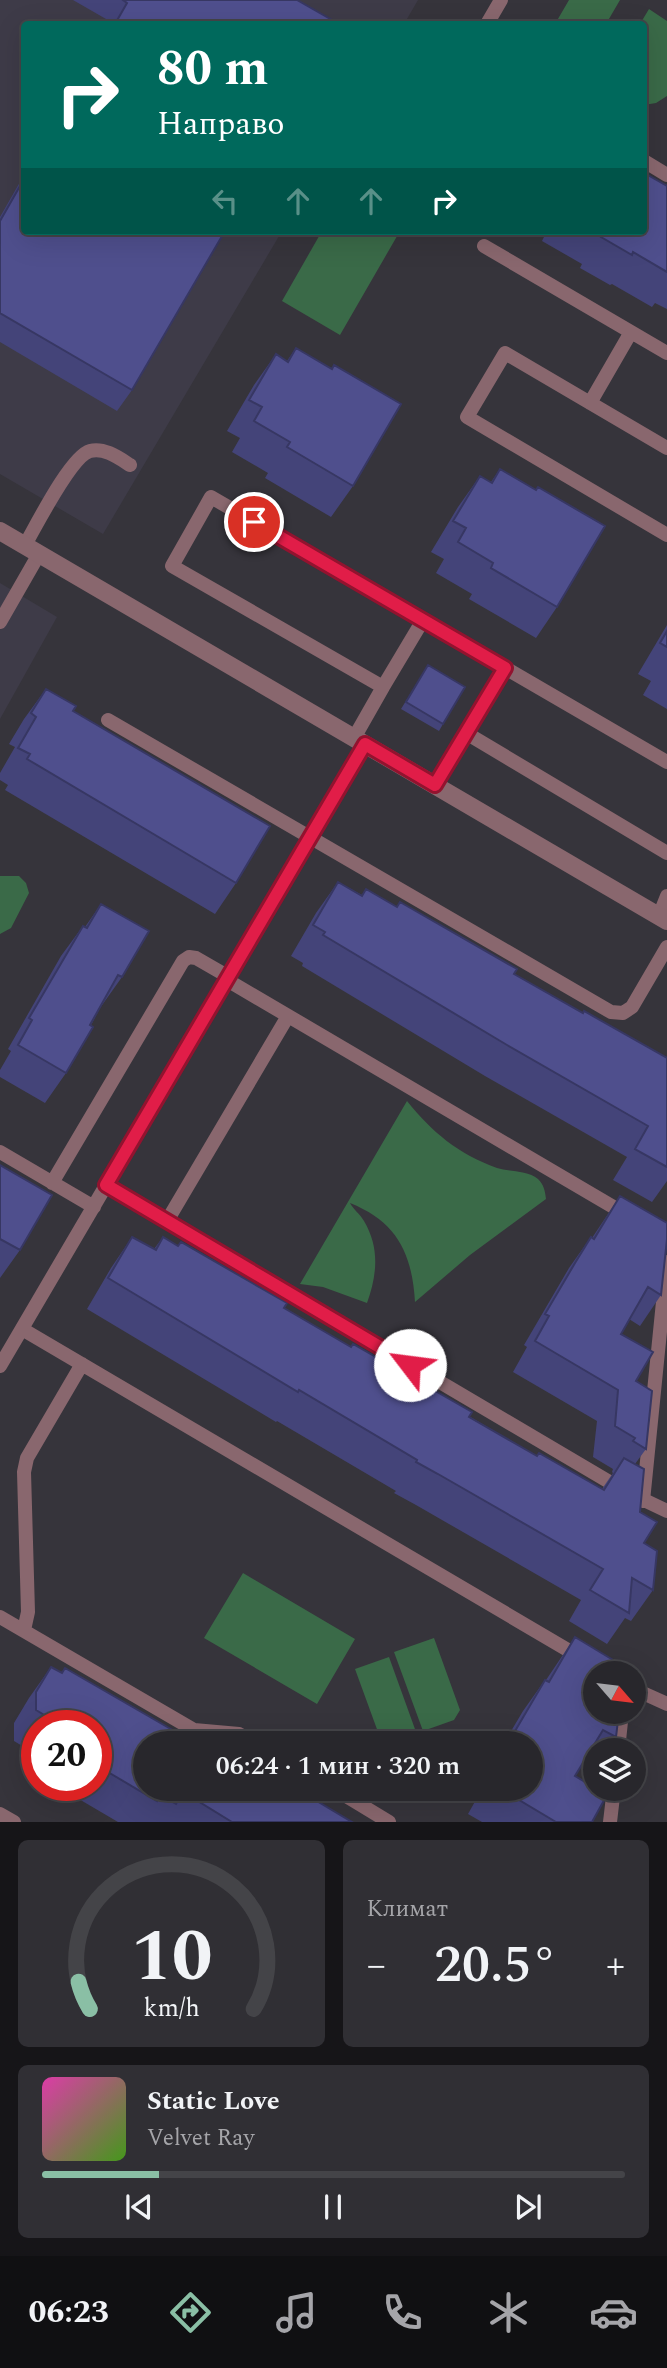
<!DOCTYPE html>
<html lang="ru">
<head>
<meta charset="utf-8">
<style>
	:root { --surface:#28272c; --page:#302f34; --text:#f1f3f6; --muted:#a5a5a9; --line:#444448; --accent:#8abfa5 }
	body { margin:0; font-family:Spectral,serif; background:var(--page); color:var(--text); height:100vh; display:flex; flex-direction:column; font-size:26px; white-space:nowrap }
	* { box-sizing:border-box; margin:0 }
	p { font-size:23px; color:var(--muted) }
	.icon { flex:none; width:38px; height:38px; fill:none; stroke:currentColor; stroke-width:2; stroke-linecap:round; stroke-linejoin:round }
	.map { position:relative; height:1822px; overflow:hidden }
	.sheet { display:flex; flex-direction:column; gap:18px; padding:18px; background:#161518; flex:1 }
	.sheet>* { flex:none }
	.guide { position:absolute; left:21px; top:21px; width:626px; height:214px; border-radius:7px; box-shadow:0 7px 28px #0002,0 0 0 2px var(--line); background:#00695c; color:#fff; overflow:hidden }
	.needle { width:46px; rotate:118deg }
	.controls { position:absolute; left:583px; top:1661px; display:grid; gap:14px }
	.controls a { display:grid; place-items:center; width:63px; height:63px; border-radius:50%; background:var(--surface); box-shadow:0 7px 28px #0002,0 0 0 2px var(--line); font-size:35px }
	.speed { position:absolute; left:21px; top:1710px; display:flex; gap:14px; font-size:35px; font-weight:700; text-align:center }
	.speed>* { display:grid; place-content:center; width:91px; height:91px; border-radius:50%; background:var(--surface); box-shadow:0 7px 28px #0002,0 0 0 2px var(--line); line-height:1 }
	.speed .limit { border:10px solid #d22; background:#fff; color:#111 }
	.pin { position:absolute; display:grid; place-items:center; width:60px; height:60px; color:#fff; margin:-30px; border:4px solid #fff; border-radius:50%; box-shadow:0 2px 7px #0007 }
	.me { position:absolute; width:77px; margin:-38px; rotate:300deg; stroke-linejoin:round; filter:drop-shadow(0 0 5px #0008) }
	.turn { display:flex; align-items:center; gap:24px; height:147px; padding:0 21px; font-size:32px }
	.turn .icon { width:91px; height:91px; stroke-width:2.5 }
	.turn b { display:block; font-size:49px; line-height:60px }
	.lanes { display:flex; align-items:center; height:66px; padding:0 21px; background:#0003; justify-content:center; gap:35px; direction:ltr }
	.lanes .off { opacity:.35 }
	.big { font-size:52px; font-weight:600; line-height:1.1 }
	.sheet .widget { flex:1; display:flex; flex-direction:column; justify-content:center; gap:10px; min-width:0; padding:0 24px; border-radius:10px; background:var(--page) }
	.sheet .dial { align-items:center; gap:0 }
	.dial svg { height:182px; overflow:visible; fill:none; stroke:var(--line); stroke-width:7; stroke-linecap:round; text-anchor:middle }
	.dial text { fill:var(--text); stroke:none }
	.song { display:flex; align-items:center; gap:21px }
	.cover { width:84px; height:84px; border-radius:10px; background:linear-gradient(135deg,hsl(320 70% 55%),hsl(100 70% 35%)) }
	.played { height:7px; border-radius:4px; background:linear-gradient(90deg,var(--accent) 20%,var(--line) 20%) }
	.keys { display:flex; justify-content:space-around; direction:ltr }
	.heat { display:flex; justify-content:space-between; align-items:center; font-size:38px; direction:ltr }
	.sheet .tiles { flex:1; display:grid; gap:18px; grid-template-columns:1fr 1fr }
	.widget:last-child { grid-column:span 2 }
	.trip { position:absolute; left:133px; top:1731px; width:410px; height:70px; border-radius:35px; background:var(--surface); box-shadow:0 7px 28px #0002,0 0 0 2px var(--line); font-weight:600; line-height:70px; text-align:center }
	.tab-bar { display:flex; height:112px; justify-content:space-around; align-items:center; background:#101012; color:var(--muted) }
	.tab-bar .icon { width:49px; height:49px }
	.tab-bar .active { color:var(--accent) }
	.tab-bar b { font-size:32px; color:var(--text) }
	.map>svg:first-child { display:block }
</style>
</head>
<body>
<div class="map">
<svg width="667" height="1822" viewBox="0 0 667 1822">
	<rect width="100%" height="100%" fill="#36343b"/>
	<path fill="#3e3b48" d="M0,0H418L404,24H24V231H282L103,534L0,474Z
		M0,583L57,617L0,719Z"/>
	<path fill="#3a6a48" d="M569,0H620L606,24H555Z
		M649,9L667,21V96L656,103L644,105V24H640Z
		M322,231H400L340,335L282,301Z
		M0,876H19L26,883L29,893L11,928L0,934Z
		M407,1101C432,1132 458,1154 497,1168C509,1172 527,1170 538,1179C544,1185 545,1191 546,1199L470,1255L415,1302C412,1253 397,1222 350,1203C353,1209 360,1214 364,1221C380,1248 377,1275 367,1303L323,1287L300,1284Z
		M243,1573L355,1639L317,1704L204,1638Z
		M434,1638L460,1710L454,1720L423,1731L394,1652Z
		M389,1657L420,1743H382L355,1669Z"/>
	<g fill="none" stroke-linecap="round" stroke-linejoin="round">
		<path stroke="#89676e" stroke-width="14" d="M487,24L501,0
			M644,161L667,175
			M484,246L667,353
			M590,403L631,332
			M667,448L505,353L467,417L667,535
			M25,545C36,526 71,456 90,451C104,447 119,458 130,465
			M423,620L383,687L172,566L211,497L667,762
			M0,622L39,554
			M108,720L611,1012L623,1013L632,1007L667,947
			M466,733L667,853
			M354,738L383,687
			M435,785L504,668
			M659,916L667,896
			M227,980L627,1215
			M0,1152L94,1207
			M52,1183L183,961L189,957L196,958L229,977
			M106,1185L623,1490L667,1511
			M167,1221L288,1016
			M22,1329L607,1673
			M0,1366L365,744
			M643,1501L667,1262
			M0,1617L194,1730L239,1734L255,1743
			M24,1630L28,1612L24,1472L27,1458L82,1364
			M634,1689L667,1704
			M618,1750L622,1712
			M333,1788L389,1822
			M0,1814L14,1822
			M610,1822L614,1788"/>
		<path stroke="#89676e" stroke-width="18" d="M0,531L667,921"/>
	</g>
	<path fill="#444479" d="M73,0H297L339,24H112L113,23Z
		M24,175V231L132,390L117,411L0,342V217Z
		M667,186V309L655,303L652,307L612,284L610,285L580,268L582,264L542,241L544,237L533,231H644Z
		M296,348L353,486L331,517L265,478L268,473L232,452L240,438L227,431L254,385L276,354L287,361Z
		M500,469L557,607L536,638L469,599L472,594L436,573L444,559L431,552L458,507L480,476L491,482Z
		M667,625V709L643,695L651,681L638,674Z
		M428,665L443,724L439,731L401,709Z
		M46,689L73,711L236,883L215,914L5,790L8,785L0,780V773L15,747L9,744L24,719Z
		M338,882L362,895L397,907L400,902L514,974L582,1013L667,1058V1181L652,1202L613,1180L627,1157L485,1076L302,966L303,963L291,956L316,913Z
		M101,904L122,977L100,1008L66,1073L45,1103L0,1077V1070L11,1051L8,1049L61,956L83,926L85,927Z
		M0,1165L20,1250L0,1278Z
		M620,1196L661,1295L640,1326L629,1319L621,1334L636,1381L646,1449L635,1464L644,1543L653,1590L631,1621L625,1618L607,1644L569,1621L581,1600L416,1505L394,1493L396,1491L277,1421L276,1422L87,1309L111,1268L132,1237L154,1249L163,1237L537,1456L602,1489L613,1473L612,1472L613,1469L593,1457L597,1421L513,1372L527,1347L524,1345L569,1268L591,1237L592,1238Z
		M575,1637L616,1737L607,1750H595L594,1768L584,1762L575,1776L592,1822H482L468,1814L482,1789L480,1788H530V1743H504L523,1711L545,1680H546Z
		M51,1667L145,1743L295,1788L352,1822H118L55,1785H96V1726H37V1760L26,1754L29,1750L14,1741V1723L29,1698Z"/>
	<path fill="#4f4f8d" stroke="#373763" stroke-width="2" d="M123,0H297L339,24H115L127,3Z
		M646,174L667,186V272L633,252L632,255L601,237L604,233L599,231H644V178Z
		M24,179V231H225L132,390L0,313V221Z
		M296,348L332,369L334,365L401,404L353,486L287,447L290,442L254,421L262,407L249,400L276,354L288,362Z
		M500,469L536,490L538,487L605,526L557,607L491,568L493,563L458,542L466,528L453,521L480,476L492,483Z
		M667,631V647L660,643Z
		M428,665L465,687L443,724L406,702Z
		M46,689L76,706L73,711L270,826L236,883L27,759L30,754L18,748L36,717L31,713Z
		M338,882L362,896L366,889L397,907L400,902L517,969L514,974L583,1013L584,1011L667,1058V1167L635,1149L648,1126L507,1045L323,935L325,932L313,925Z
		M101,904L149,931L122,977L118,975L90,1025L93,1027L66,1073L18,1045L32,1020L29,1018L83,926L87,928Z
		M0,1165L52,1195L20,1250L0,1239Z
		M620,1196L667,1223V1239L661,1295L648,1287L621,1334L653,1352L636,1381L652,1391L646,1449L633,1441L635,1438L615,1426L618,1390L535,1341L549,1316L545,1314L575,1263L591,1237L594,1239Z
		M132,1237L156,1250L163,1237L178,1246L181,1242L287,1303L284,1308L351,1347L353,1344L472,1412L469,1417L537,1456L539,1453L604,1490L624,1458L644,1469L640,1512L657,1522L644,1543L657,1551L653,1590L632,1578L629,1613L590,1590L603,1569L438,1474L416,1462L417,1460L299,1390L298,1392L108,1278Z
		M575,1637L623,1666V1673H595V1712H619L616,1737L603,1730L575,1776L607,1795L592,1822H556L499,1788H530V1743H508L545,1680L549,1682Z
		M51,1667L62,1673L65,1668L195,1743H145V1788H295L352,1822H232L183,1792L176,1804L160,1795L157,1801L96,1765V1726H52L48,1723L51,1719L36,1710V1692Z"/>
	<g fill="none" stroke-linecap="round" stroke-linejoin="round">
		<defs>
			<path id="route" d="M254,522L505,668L435,785L365,744L106,1185L410,1365"/>
		</defs>
		<use href="#route" stroke="#92132f" stroke-width="18"/>
		<use href="#route" stroke="#e11d48" stroke-width="12"/>
	</g>
</svg>
<div class="controls">
<a><svg class="needle" viewBox="-14 -14 28 28"><path d="M0-13l5 13h-10z" fill="#e53935"/><path d="M0 13l5-13h-10z" fill="#a5a5a9"/></svg></a>
<a><svg class="icon" aria-label="layers" viewBox="0 0 24 24"><path d="M12 4l9 5-9 5-9-5zM3 14l9 5 9-5"/></svg></a>
</div>
<div class="speed"><div class="limit">20</div></div>
<div class="pin" style="left:254px;top:522px;background:#d93025"><svg class="icon" aria-label="arrive" viewBox="0 0 24 24"><path d="M6 21V4h12l-3 4 3 4H6"/></svg></div>
<svg class="me" style="left:410px;top:1365px" viewBox="-20 -20 40 40"><circle r="19" fill="#fff"/><path d="M0-13L10 11 0 6-10 11z" fill="#e11d48"/></svg>
<div class="trip">06:24 · 1 мин · 320 m</div>
<div class="guide">
<div class="turn"><svg class="icon" aria-label="right" viewBox="0 0 24 24"><path d="M7 20v-9h11M14 6l5 5-5 5"/></svg><div><b>80 m</b>Направо</div></div>
<div class="lanes"><svg class="icon off" aria-label="left" viewBox="0 0 24 24"><path d="M17 20v-9H6M10 6l-5 5 5 5"/></svg><svg class="icon off" aria-label="ahead" viewBox="0 0 24 24"><path d="M12 20V5M6 11l6-6 6 6"/></svg><svg class="icon off" aria-label="ahead" viewBox="0 0 24 24"><path d="M12 20V5M6 11l6-6 6 6"/></svg><svg class="icon" aria-label="right" viewBox="0 0 24 24"><path d="M7 20v-9h11M14 6l5 5-5 5"/></svg></div>
</div>
</div>
<section class="sheet">
<div class="tiles">
<div class="widget dial"><svg viewBox="0 0 100 80">
<path d="M14 69A42 42 0 1 1 86 69"/>
<path d="M14 69A42 42 0 0 1 9 57" stroke="#8abfa5"/>
<text x="50" y="56" font-size="32" font-weight="700">10</text>
<text x="50" y="72" font-size="11">km/h</text>
</svg></div>
<div class="widget"><p>Климат</p>
<div class="heat"><a>−</a><b class="big">20.5°</b><a>+</a></div>
</div>
<div class="widget">
<div class="song"><i class="cover"></i><div><b>Static Love</b><p>Velvet Ray</p></div></div>
<div class="played"></div>
<div class="keys"><svg class="icon" aria-label="previous" viewBox="0 0 24 24"><path d="M18 5L8 12l10 7zM5 5v14"/></svg><svg class="icon" aria-label="pause" viewBox="0 0 24 24"><path d="M8 5v14M16 5v14"/></svg><svg class="icon" aria-label="next" viewBox="0 0 24 24"><path d="M6 5l10 7-10 7zM19 5v14"/></svg></div>
</div>
</div>
</section>
<nav class="tab-bar">
<b>06:23</b>
<svg class="icon active" aria-label="directions" viewBox="0 0 24 24"><path d="M12 3l9 9-9 9-9-9zM9 14v-3h6M13 9l2 2-2 2"/></svg>
<svg class="icon" aria-label="music" viewBox="0 0 24 24"><path d="M9 18V5l10-2v13"/><circle cx="6" cy="18" r="3"/><circle cx="16" cy="16" r="3"/></svg>
<svg class="icon" aria-label="phone" viewBox="0 0 24 24"><path d="M5 4h4l2 5-3 2q2 4 5 5l2-3 5 2v4C11 20 4 13 5 4z"/></svg>
<svg class="icon" aria-label="climate" viewBox="0 0 24 24"><path d="M12 3v18M4 7l16 10M4 17L20 7"/></svg>
<svg class="icon" aria-label="car" viewBox="0 0 24 24"><path d="M5 17H2v-5l4-1 3-4h7l3 4 3 1v5h-3M9 17h6M6 11h13"/><circle cx="7" cy="17" r="2"/><circle cx="17" cy="17" r="2"/></svg>
</nav>
</body>
</html>
